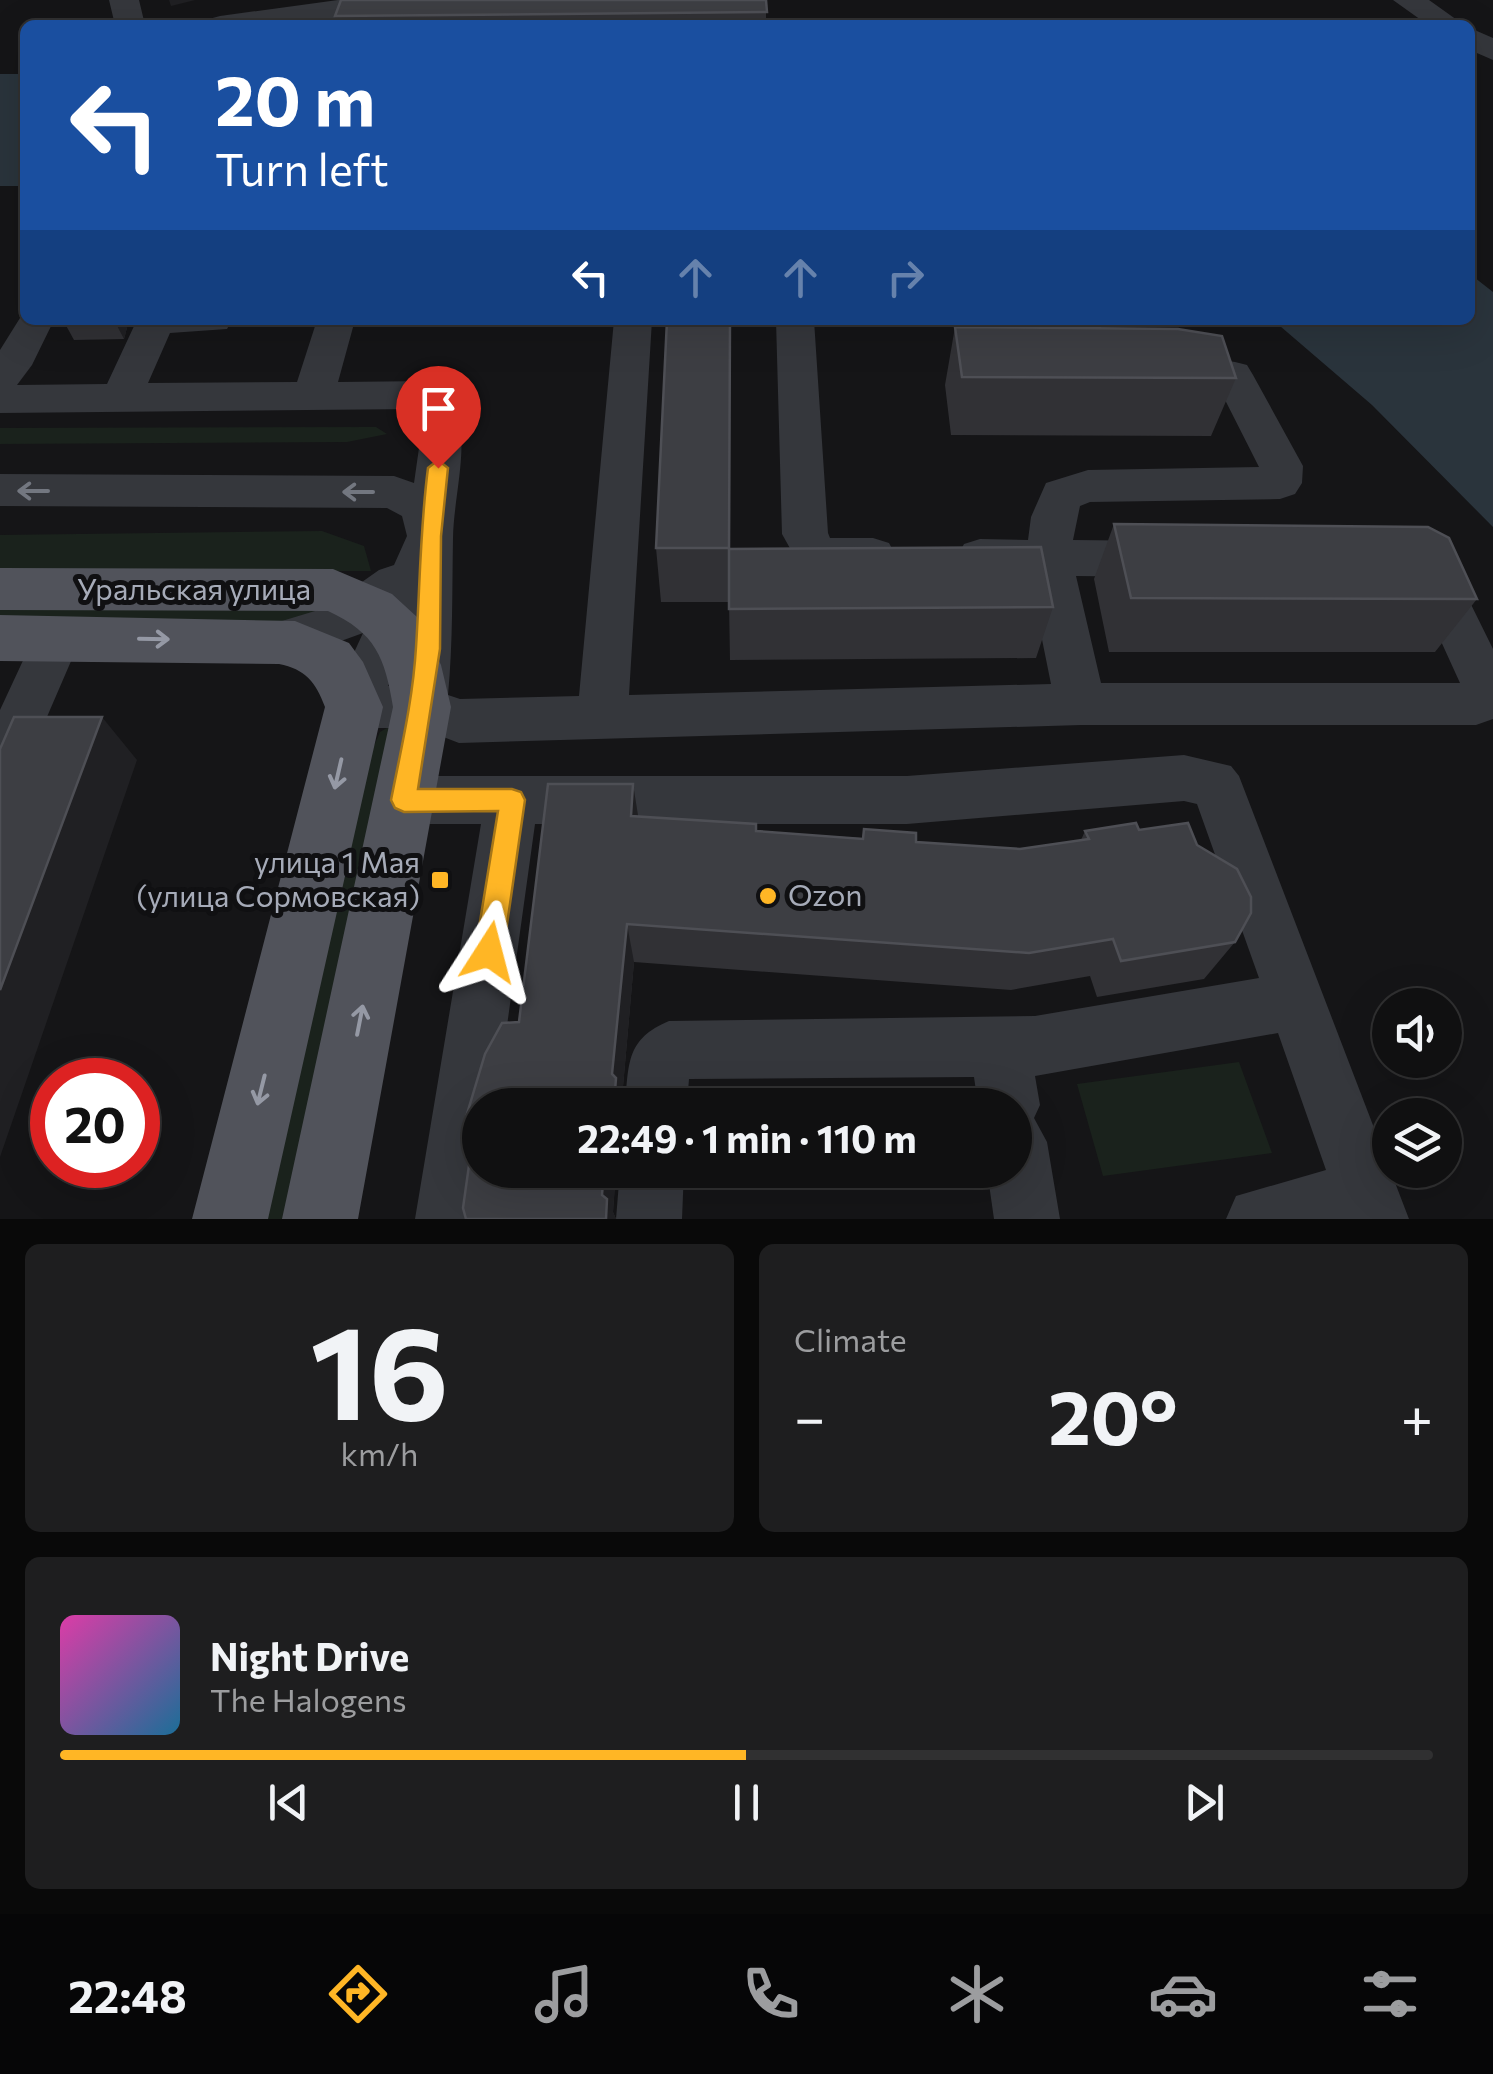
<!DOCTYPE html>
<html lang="en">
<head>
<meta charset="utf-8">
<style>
	:root { --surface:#101011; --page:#1e1e1f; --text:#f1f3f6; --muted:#9c9d9f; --line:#303031; --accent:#ffb625 }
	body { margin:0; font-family:Commissioner,sans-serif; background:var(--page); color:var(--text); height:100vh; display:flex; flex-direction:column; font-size:38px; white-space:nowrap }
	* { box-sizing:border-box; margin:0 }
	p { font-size:32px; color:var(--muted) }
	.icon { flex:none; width:55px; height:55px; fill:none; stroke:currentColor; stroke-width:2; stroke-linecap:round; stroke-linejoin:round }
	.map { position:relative; height:1219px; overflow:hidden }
	.details { display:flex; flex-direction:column; gap:25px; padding:25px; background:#090909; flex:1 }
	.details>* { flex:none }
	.top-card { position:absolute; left:20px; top:20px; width:1455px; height:305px; border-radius:15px; box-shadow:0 10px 40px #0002,0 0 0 2px var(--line); background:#1a4fa0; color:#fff; overflow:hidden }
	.controls { position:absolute; left:1372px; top:988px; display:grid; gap:20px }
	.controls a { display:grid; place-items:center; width:90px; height:90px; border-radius:50%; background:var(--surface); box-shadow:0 10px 40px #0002,0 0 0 2px var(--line); font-size:50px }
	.speed { position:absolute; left:30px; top:1058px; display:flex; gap:20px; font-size:50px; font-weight:700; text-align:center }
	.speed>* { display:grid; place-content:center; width:130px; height:130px; border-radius:50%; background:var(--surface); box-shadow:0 10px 40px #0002,0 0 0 2px var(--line); line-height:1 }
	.speed .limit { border:15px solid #d22; background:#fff; color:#111 }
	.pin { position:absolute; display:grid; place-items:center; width:85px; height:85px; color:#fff; margin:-102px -42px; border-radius:50% 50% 50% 0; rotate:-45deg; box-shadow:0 0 10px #0007 }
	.pin .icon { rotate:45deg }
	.me { position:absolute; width:110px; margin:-55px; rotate:9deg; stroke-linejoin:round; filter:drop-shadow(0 0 8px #0008) }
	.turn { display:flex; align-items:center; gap:35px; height:210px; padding:0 30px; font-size:45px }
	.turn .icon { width:130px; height:130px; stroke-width:2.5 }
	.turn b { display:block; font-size:70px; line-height:85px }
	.lanes { display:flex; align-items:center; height:95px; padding:0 30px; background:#0003; justify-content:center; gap:50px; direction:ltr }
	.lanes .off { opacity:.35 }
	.big { font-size:75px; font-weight:700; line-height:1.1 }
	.details .widget { flex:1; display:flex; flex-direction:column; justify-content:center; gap:15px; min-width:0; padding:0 35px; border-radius:15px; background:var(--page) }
	.details .dial { align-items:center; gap:0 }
	.dial b { font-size:130px; line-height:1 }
	.song { display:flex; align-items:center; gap:30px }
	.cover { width:120px; height:120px; border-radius:15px; background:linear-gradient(135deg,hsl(320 70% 55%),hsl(200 70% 35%)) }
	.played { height:10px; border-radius:5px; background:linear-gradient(90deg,var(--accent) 50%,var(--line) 50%) }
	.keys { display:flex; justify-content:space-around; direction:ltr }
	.heat { display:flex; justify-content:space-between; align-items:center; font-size:55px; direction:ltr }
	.details .tiles { flex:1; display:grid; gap:25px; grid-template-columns:1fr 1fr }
	.widget:last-child { grid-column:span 2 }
	.trip { position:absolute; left:462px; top:1088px; width:570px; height:100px; border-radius:50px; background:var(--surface); box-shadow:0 10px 40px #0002,0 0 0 2px var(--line); font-weight:700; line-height:100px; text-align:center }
	.dock { display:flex; height:160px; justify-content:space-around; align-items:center; background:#060607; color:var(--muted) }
	.dock .icon { width:70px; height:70px }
	.dock .active { color:var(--accent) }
	.dock b { font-size:45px; color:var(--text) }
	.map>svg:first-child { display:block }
</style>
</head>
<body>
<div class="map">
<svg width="1493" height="1219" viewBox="0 0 1493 1219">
	<rect width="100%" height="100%" fill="#151517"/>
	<path fill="#1a221c" d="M376,427L387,434L347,442L0,444V428Z
		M322,531L364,546L371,571H0V535Z
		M0,607L301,608L319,611L318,621L0,624Z
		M387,728L394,729L295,1219H266L373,748L380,732Z
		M1239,1062L1272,1153L1103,1176L1077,1084Z"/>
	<path fill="#2a343c" d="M0,74H25V186H0Z
		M1470,274L1493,292V527L1372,405L1273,320H1470Z"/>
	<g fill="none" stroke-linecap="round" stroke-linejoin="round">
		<path fill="#35373c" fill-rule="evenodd" d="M109,0H139L145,25H115Z
			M338,0H418L413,6L403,9L286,25H205L209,19L220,16Z
			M1393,0H1429L1464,25H1428Z
			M1470,28L1493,38V60L1470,50Z
			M25,310V320H54L32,365L17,385L107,384L135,324L133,320H232L227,329L170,333L148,383L297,382L317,320H355L338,382L432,381L447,385C475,433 454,487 453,538C452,592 453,641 448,695L460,699L579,696L614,320H652L629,695L1051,684L1029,575H980L964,570L957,557L964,544L980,539L1028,540L1031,517L1046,483L1088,470L1259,467L1219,388L1162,382L1156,372L1162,362C1187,355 1222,358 1247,365L1253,375L1303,466L1302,483L1295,494L1280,499L1090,502L1080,506L1073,540L1168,541L1184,546L1191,559L1184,572L1168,577L1076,576L1101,683H1460L1419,593L1406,586L1399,573L1406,560L1422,555L1453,568L1493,649V719L1476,725H1081L459,743L420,728H354L336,722L329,707L363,633L297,657L279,661L262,655L255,641L262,627L325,608L379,570L394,565L407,536L402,516L387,508L0,506V474L394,476L414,483L421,434L415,409L0,413V350ZM403,651L399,686H388Z
			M776,320H814L828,533L830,538H873L889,543L896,556L889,569C862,577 828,576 801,568L782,534Z
			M1023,320H1062L1078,342L1110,348L1116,358L1110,368L1096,372L1051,362Z
			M57,618L74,624L81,638L18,784L0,791V710L40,624Z
			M1184,755L1231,766L1239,776L1409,1219H1226L1236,1196L1326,1170L1278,1033L1035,1076L1040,1105L1034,1118L1047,1142L1060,1219H994L987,1170H1015V1105H978L974,1077L689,1079L687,1105H625C629,1063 626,1039 669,1021L1035,1016L1259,978L1197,804L1184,801L907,824H535L496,1105H480V1170H488L481,1219H415L481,824H403L384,817L376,800L384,783L403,776H907Z
			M620,1170H684L682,1219H616Z"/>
		<path fill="#51535b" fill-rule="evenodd" d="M0,568L333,569L392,594L417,617L441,665L451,707L358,1219H282L393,707C385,658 376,633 328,611L0,610Z
			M0,615L295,621L349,643L363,662L383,707L268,1219H192L325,707C316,682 305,669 279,664L0,661Z"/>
	</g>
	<path fill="#313135" d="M766,0V25H337L335,16Z
		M63,320H129L124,339L74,340Z
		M667,320L730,549L1053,607L1036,658L730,660L729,602H661L656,548Z
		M955,327L1236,378L1211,436L951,435L945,385Z
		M1114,524L1477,599L1435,652H1109L1094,579Z
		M548,784H633L638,816L756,824V831L862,838L864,829L916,833V842L1020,849L1081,840L1085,831L1136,823L1139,830L1188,823L1197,845L1237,869L1251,897V913L1235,942L1204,979L1097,997L1090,976L1011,990L634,962L622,1098L624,1105H480V1170H616L613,1212L616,1219H466L463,1208L472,1150L464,1139V1124L485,1054L502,1023L519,1022Z
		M949,1170H987V1175L984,1179L950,1180Z"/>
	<path fill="#202023" d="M169,0H195L171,6Z
		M114,320H129L124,339Z
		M730,320H731L730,602L729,548Z
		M102,717L137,760L0,1157V990Z
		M633,784L640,828L631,816Z
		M627,924L634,962L622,1098L624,1105H614L612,1074Z
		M604,1170H616L613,1212L616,1219H606L602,1195Z"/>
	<path fill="#3d3e43" stroke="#4e4f55" stroke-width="2.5" d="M341,0H766L767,12L335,16Z
		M667,320H730L729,548H656Z
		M955,327L1178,329L1222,336L1236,378L962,377Z
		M1114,524L1428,527L1449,538L1477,599L1131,598Z
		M1041,547L1053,607L729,609V549Z
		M14,717H102L0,990V749Z
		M548,784H633L631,816L756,824V831L863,839L864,829L916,833V842L1020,849L1089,839L1085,831L1136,823L1139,830L1188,823L1197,845L1237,869L1251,897V913L1235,942L1121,961L1113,939L1029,953L627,924L612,1074L616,1078L614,1105H480V1170H604L602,1195L607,1199L606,1219H466L463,1208L472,1144L464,1139V1124L485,1054L502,1023L519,1022Z
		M952,1170H987V1175L952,1176Z"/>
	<defs><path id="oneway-shaft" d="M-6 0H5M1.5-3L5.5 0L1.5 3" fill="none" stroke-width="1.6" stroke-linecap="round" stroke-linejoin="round" transform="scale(2.5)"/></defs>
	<g stroke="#737780">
		<use href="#oneway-shaft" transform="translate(33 491) rotate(-180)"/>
		<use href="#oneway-shaft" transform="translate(358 492) rotate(-180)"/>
	</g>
	<g stroke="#9599a5">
		<use href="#oneway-shaft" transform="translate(154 639) rotate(1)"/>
		<use href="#oneway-shaft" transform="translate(338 774) rotate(103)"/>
		<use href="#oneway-shaft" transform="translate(360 1020) rotate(-79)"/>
		<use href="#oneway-shaft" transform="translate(261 1090) rotate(104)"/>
	</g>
	<path fill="#ffb625" stroke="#a67618" stroke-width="2.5" d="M438,460L448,468L441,536L440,649L418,789H512L521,792L525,800L503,952L499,962L489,966L479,962L475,952L498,811L404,812L395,808L391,800C401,749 413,699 416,647C420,587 420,528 428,468Z"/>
	<g fill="#ffb625" stroke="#101012" stroke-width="4">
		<rect x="430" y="870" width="20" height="20" rx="5"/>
		<circle cx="768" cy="896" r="10"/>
	</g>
	<g text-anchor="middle" stroke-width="10" stroke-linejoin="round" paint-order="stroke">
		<g font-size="30" fill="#a6abb8" stroke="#101012">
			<text x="194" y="600">Уральская улица</text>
		</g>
		<g font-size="30" fill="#a6abb8" stroke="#101012" text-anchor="end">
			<text x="420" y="873">улица 1 Мая<tspan x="420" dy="34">(улица Сормовская)</tspan></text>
			<text x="788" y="906" text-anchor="start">Ozon</text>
		</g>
	</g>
</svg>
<div class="controls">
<a><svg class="icon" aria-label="sound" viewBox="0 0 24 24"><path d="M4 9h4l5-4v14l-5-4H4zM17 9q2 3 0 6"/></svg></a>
<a><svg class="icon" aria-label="layers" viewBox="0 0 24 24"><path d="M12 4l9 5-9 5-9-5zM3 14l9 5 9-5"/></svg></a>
</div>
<div class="speed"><div class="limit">20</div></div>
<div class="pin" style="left:438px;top:468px;background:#d93025"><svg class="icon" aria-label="arrive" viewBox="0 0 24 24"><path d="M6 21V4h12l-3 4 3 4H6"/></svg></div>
<svg class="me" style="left:489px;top:952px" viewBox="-20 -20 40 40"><path d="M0-17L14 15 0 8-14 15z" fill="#ffb625" stroke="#fff" stroke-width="4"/></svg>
<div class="trip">22:49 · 1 min · 110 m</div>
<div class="top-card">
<div class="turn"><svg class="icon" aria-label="left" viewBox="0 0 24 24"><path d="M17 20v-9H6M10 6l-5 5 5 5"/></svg><div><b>20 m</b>Turn left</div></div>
<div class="lanes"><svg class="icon" aria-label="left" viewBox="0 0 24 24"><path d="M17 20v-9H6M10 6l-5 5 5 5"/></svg><svg class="icon off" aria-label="ahead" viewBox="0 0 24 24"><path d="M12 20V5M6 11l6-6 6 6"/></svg><svg class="icon off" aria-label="ahead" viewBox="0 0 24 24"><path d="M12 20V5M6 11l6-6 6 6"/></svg><svg class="icon off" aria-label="right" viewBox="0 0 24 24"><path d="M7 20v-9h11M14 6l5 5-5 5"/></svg></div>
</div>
</div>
<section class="details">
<div class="tiles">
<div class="widget dial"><b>16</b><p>km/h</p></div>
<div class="widget"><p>Climate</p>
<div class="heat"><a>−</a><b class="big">20°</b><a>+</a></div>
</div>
<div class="widget">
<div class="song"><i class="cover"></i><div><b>Night Drive</b><p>The Halogens</p></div></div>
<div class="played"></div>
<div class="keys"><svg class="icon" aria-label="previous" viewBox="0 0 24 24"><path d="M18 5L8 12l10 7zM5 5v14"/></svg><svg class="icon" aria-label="pause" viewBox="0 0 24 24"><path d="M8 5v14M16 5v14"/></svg><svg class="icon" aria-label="next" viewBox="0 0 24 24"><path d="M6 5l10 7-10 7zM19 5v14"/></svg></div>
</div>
</div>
</section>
<nav class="dock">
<b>22:48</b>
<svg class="icon active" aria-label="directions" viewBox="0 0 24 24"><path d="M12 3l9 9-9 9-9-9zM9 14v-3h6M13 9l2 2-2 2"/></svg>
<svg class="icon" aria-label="music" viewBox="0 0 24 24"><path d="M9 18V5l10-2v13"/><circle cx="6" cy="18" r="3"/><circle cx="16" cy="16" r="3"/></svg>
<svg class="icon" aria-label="phone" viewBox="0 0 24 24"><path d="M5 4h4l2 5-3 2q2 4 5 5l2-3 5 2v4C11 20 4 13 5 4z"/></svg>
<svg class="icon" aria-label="climate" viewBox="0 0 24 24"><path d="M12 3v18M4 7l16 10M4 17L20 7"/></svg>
<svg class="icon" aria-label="car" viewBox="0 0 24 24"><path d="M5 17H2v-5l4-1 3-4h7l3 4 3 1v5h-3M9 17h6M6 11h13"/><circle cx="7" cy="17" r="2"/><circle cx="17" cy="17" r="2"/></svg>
<svg class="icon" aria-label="filters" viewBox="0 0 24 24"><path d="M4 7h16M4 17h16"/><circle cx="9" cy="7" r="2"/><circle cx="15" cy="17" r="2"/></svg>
</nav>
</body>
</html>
